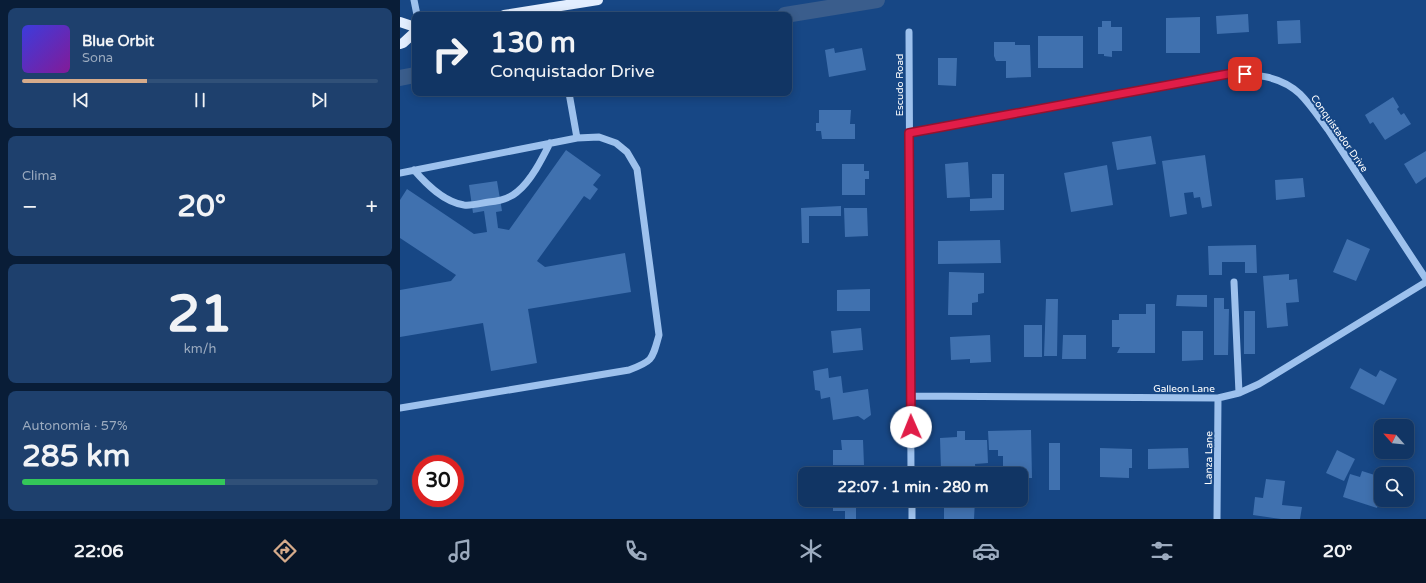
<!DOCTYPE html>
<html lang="es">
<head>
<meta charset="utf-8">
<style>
	:root { --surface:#113564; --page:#1e406d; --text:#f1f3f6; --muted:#9cabbf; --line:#305078; --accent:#d6ab8b }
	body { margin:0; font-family:"Varela Round",sans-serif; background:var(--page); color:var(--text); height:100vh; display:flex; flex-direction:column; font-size:15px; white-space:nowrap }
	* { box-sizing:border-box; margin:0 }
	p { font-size:13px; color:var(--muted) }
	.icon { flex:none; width:22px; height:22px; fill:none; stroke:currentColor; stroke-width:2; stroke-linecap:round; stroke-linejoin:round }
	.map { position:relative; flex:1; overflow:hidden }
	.details { display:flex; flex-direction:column; gap:8px; padding:8px; background:#091d37; width:400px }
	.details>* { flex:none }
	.top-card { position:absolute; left:12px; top:12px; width:380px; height:84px; border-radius:8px; box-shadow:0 2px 10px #0003,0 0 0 1px var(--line); background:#113564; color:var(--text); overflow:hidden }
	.needle { width:26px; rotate:297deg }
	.controls { position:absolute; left:974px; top:419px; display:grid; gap:8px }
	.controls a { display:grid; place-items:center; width:40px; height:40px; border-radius:8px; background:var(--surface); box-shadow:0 2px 10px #0003,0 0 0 1px var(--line); font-size:20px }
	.speed { position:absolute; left:12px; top:455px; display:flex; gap:8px; font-size:20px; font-weight:700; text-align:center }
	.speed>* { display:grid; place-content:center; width:52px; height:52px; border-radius:50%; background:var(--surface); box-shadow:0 2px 10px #0003,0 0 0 1px var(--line); line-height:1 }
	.speed .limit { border:6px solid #d22; background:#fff; color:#111 }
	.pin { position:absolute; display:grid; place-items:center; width:34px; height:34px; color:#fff; margin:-17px; border-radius:8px; box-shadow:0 2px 6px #0006 }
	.me { position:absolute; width:44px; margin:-22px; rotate:359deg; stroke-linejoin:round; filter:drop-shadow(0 0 3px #0008) }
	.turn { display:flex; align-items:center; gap:14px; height:84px; padding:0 12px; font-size:18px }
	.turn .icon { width:52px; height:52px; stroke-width:2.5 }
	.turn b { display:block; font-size:28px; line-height:34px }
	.big { font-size:30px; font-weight:800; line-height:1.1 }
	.details .tile { flex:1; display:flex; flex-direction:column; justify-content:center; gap:6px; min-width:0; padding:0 14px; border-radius:8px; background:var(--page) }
	.details .dial { align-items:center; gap:0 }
	.dial b { font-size:52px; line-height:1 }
	.song { display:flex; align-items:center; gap:12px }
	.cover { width:48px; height:48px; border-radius:6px; background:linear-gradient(135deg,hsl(240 70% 55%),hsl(290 70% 35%)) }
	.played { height:4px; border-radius:2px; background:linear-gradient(90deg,var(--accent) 35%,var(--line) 35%) }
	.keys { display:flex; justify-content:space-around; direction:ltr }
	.heat { display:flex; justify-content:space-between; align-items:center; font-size:22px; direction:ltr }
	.charge { height:6px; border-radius:3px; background:linear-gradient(90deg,#34c759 57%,var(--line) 0) }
	.trip { position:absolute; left:398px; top:467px; width:230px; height:40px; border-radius:8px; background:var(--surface); box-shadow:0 2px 10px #0003,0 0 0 1px var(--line); font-weight:800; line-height:40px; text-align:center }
	.menu { display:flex; height:64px; justify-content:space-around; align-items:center; background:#071528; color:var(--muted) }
	.menu .icon { width:28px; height:28px }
	.menu .on { color:var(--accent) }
	.menu b { font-size:18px; color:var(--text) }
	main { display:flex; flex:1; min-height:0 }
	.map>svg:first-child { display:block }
</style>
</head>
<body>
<main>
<section class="details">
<div class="tile">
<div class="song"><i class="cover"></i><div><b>Blue Orbit</b><p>Sona</p></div></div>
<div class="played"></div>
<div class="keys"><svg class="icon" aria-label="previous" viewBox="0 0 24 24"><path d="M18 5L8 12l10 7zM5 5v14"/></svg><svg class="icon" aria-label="pause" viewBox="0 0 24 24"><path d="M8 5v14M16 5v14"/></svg><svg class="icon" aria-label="next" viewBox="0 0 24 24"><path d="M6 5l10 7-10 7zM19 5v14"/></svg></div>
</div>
<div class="tile"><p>Clima</p>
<div class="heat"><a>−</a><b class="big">20°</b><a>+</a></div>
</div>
<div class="tile dial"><b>21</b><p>km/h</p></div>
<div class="tile"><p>Autonomía · 57%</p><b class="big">285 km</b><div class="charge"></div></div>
</section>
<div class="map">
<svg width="1026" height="519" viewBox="0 0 1026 519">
	<rect width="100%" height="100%" fill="#174785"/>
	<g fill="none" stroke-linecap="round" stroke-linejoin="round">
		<path stroke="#3a5d8c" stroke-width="16" d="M385,15L477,0
			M0,78L15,75"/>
	</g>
	<path fill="#4071af" d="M848,14L849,32L817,34L816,16Z
		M800,17V53H766V18Z
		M900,20L901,43L878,44L877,21Z
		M702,21H711V27H722V51H712V57L704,56V54H698V27H702Z
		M638,36H683V68H638Z
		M594,42H615V45H630L631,77L606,78V61H596L594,56Z
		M434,48L435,53L462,48L466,70L429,77L425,50Z
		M538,58H557L556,86L538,85Z
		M993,97L999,107L997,109L1001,115L1004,113L1011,124L985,140L973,122L970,124L965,115Z
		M419,110H451L450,124H455V139H422L421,131H416V123H419Z
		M751,136L756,164L717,170L712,142Z
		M166,150L201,175L193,185L198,189L190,200L184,196L137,261L145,267L225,253L231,292L128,309L137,363L91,371L83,323L0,337V290L51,281L56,275L0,238V200L7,189L74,234L87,232L84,211L73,213L69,185L97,181L102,211L96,212L98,228L109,230Z
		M1026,151V177L1016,184L1004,164Z
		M805,155L812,206L802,208L800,197L794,198L793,192L784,193L787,214L770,217L762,161Z
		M568,162L570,197L547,198L545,164Z
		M442,164H464V171H469V179H465V195H442Z
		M707,165L713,205L671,212L664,173Z
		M592,174H604V210L570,211V199L592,198Z
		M903,178L905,197L876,200L875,180Z
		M441,206V216H409V243H402L401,208Z
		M444,208H467L468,236L445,237Z
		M947,239L970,249L956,281L933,272Z
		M600,240L601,263L538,264V241Z
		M856,245L857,273H845V262H822V275H809L808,246Z
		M549,272L584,273V293L578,294V302L572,303V315H548Z
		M889,274V280L897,279L899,302L886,303L888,326L867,328L863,276Z
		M470,289V311H437V290Z
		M777,295H807V307L776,306Z
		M814,298H824V309H829L828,355H814Z
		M646,299H658L657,356H644Z
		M746,304H755V353H717L720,347H712V320H719V314H746Z
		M844,311H855V354H844Z
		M624,325H642V357H624Z
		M461,328L463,350L433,353L431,331Z
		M782,331H803V360L782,361Z
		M590,335L591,362L570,363V359L551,360L550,337Z
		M663,335H686V359H662Z
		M428,368L429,378L441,376L443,393L468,389L471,415L464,420L458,416L433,420L430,397L421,399L420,391L415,390L413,371Z
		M960,368L976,377L980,370L997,379L984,405L950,388Z
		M631,430L632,478H621V474H603V456H598V450H589L588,431Z
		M557,431H565V440H587L588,463L575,464L576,474H547V469L541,470L540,438L557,437Z
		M441,440H463L464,465H433V450H442Z
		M649,443H660V490H649Z
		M700,448L732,449V468H729V478L700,477Z
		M788,448L789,468L748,469V449Z
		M937,450L955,459L944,481L926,473Z
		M962,471L981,477V500H988L987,503L979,500L977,508L943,497L950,474L960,477Z
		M866,479L885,481L882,505L902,507L900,519H881L853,515L855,497L863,498Z
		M433,500H462L456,508V519H445V511H433Z
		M544,500H575L574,519H544Z"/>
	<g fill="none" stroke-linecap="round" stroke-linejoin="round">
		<path stroke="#9dc1ed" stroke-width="7" d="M14,0L17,15
			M154,7L156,15
			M509,32L511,474
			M169,93L177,138
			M509,133L828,74C854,74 880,75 900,94C911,105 920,119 929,131L1026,279
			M14,170C27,185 44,202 64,205C72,206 81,203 89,202C99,201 109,199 117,192C131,181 142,159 150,143
			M0,173L177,138L199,137L216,143L227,152L237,169L259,335C252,360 253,361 229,370L0,408
			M834,282L839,393
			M510,396L818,398L839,393L859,384L1026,282
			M512,500V519
			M817,519L818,398"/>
		<path stroke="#e3eeff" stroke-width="10" d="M104,15L198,0
			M0,22L15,27
			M0,44L3,43L15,32"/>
	</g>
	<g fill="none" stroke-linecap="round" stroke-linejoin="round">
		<defs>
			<path id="route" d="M511,427L509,133L828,74H845"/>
		</defs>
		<use href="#route" stroke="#92132f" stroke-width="10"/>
		<use href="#route" stroke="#e11d48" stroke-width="7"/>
	</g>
	<g text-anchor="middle" stroke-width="4" stroke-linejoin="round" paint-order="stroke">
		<g font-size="10" fill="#fff" stroke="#174785">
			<text transform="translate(499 85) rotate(-90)" y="4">Escudo Road</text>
			<text transform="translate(940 133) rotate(55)" y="4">Conquistador Drive</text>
			<text x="784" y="392">Galleon Lane</text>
			<text transform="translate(808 458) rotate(-89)" y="4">Lanza Lane</text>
		</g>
	</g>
</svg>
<div class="controls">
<a><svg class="needle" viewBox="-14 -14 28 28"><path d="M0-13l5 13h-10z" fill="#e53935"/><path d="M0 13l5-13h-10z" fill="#9cabbf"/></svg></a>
<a><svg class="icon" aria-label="search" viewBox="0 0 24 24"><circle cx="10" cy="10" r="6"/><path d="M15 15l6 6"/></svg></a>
</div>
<div class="speed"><div class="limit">30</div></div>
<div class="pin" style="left:845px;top:74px;background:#d93025"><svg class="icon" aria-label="arrive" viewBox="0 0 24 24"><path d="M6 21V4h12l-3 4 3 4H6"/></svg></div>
<svg class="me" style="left:511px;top:427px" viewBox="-20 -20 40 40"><circle r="19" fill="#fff"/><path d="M0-13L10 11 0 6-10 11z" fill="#e11d48"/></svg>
<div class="trip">22:07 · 1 min · 280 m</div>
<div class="top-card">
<div class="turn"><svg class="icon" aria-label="right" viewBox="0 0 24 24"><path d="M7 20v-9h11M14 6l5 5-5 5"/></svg><div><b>130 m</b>Conquistador Drive</div></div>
</div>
</div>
</main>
<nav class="menu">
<b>22:06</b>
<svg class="icon on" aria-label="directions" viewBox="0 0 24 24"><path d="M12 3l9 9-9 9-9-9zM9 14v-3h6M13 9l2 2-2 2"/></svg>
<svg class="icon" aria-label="music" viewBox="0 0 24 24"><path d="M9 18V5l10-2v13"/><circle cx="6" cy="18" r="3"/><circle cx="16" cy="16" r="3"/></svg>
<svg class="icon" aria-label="phone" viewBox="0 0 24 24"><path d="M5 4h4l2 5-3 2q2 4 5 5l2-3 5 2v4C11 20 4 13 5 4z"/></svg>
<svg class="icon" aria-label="climate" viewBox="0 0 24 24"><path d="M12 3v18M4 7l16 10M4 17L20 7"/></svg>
<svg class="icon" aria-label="car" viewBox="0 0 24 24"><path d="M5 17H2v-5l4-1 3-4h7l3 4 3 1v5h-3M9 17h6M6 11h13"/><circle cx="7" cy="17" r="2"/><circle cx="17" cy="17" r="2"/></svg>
<svg class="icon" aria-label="filters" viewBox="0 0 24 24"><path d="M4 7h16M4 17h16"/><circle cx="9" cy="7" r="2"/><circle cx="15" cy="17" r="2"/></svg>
<b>20°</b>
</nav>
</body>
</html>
